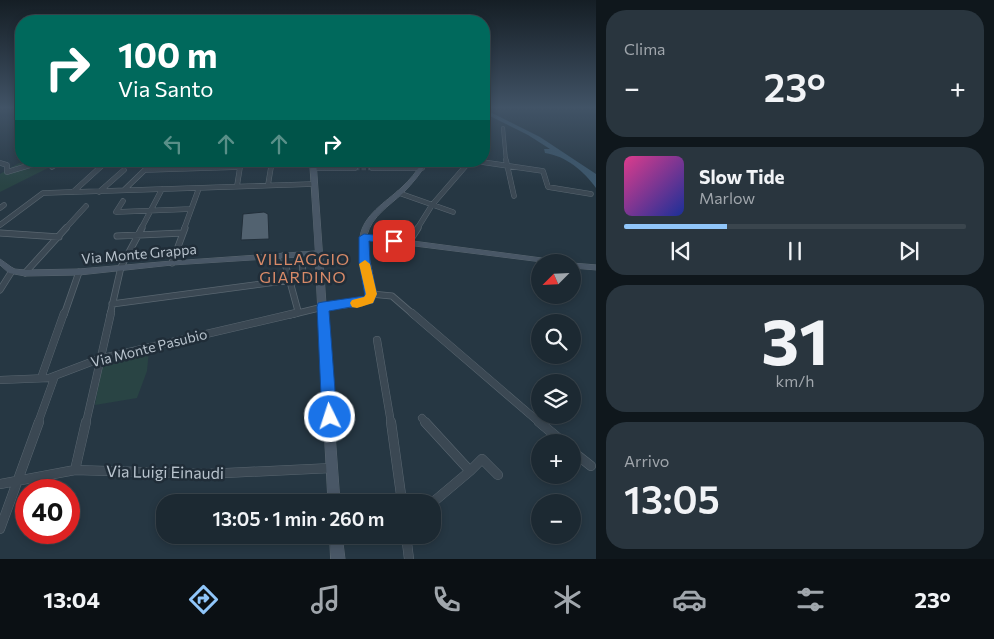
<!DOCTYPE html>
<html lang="it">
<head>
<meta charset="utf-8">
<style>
	:root { --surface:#1c2932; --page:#29353e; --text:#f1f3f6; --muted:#a0a6ac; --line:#3a454d; --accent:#90c6fa }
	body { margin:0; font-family:Commissioner,sans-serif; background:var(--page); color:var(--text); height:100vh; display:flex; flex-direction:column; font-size:19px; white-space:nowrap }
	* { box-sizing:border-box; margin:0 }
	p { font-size:16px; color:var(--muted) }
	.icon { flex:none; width:28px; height:28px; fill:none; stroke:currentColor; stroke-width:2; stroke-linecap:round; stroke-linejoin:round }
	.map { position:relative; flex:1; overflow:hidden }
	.drawer { display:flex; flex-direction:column; gap:10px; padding:10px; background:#0f171c; width:398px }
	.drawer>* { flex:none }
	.guide { position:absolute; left:15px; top:15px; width:475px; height:152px; border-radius:20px; box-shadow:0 2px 8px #0003,0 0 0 1px var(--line); background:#00695c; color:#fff; overflow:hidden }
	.needle { width:32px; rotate:246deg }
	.fabs { position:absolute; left:531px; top:254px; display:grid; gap:10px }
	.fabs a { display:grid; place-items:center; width:50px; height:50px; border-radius:50%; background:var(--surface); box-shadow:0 2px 8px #0003,0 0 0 1px var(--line); font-size:25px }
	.speed { position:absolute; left:15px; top:479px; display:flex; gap:10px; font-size:25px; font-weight:700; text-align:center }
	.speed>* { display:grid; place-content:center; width:65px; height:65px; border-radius:50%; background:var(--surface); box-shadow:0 2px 8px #0003,0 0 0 1px var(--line); line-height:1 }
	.speed .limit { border:8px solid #d22; background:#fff; color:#111 }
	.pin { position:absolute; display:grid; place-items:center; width:42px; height:42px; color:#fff; margin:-21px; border-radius:10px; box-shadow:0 2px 8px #0006 }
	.me { position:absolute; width:55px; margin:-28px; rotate:356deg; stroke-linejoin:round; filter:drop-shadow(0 0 4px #0008) }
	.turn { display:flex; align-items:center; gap:18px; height:105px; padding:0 20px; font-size:22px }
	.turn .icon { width:65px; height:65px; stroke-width:2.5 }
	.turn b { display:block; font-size:35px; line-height:42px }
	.lanes { display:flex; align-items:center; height:48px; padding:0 20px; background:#0003; justify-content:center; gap:25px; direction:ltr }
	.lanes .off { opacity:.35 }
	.big { font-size:38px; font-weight:600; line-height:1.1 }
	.drawer .widget { flex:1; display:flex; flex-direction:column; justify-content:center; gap:8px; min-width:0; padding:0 18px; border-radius:20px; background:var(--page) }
	.drawer .dial { align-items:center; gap:0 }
	.dial b { font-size:65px; line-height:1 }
	.song { display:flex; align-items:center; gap:15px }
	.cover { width:60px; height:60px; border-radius:8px; background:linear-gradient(135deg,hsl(330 70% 55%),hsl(230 70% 35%)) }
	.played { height:5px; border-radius:2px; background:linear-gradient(90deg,var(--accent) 30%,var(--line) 30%) }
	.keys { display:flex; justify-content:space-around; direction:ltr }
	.heat { display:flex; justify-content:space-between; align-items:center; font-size:28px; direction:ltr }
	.trip { position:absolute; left:156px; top:494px; width:285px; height:50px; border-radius:20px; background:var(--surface); box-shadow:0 2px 8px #0003,0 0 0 1px var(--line); font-weight:600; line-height:50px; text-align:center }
	.tabs { display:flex; height:80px; justify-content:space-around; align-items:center; background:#0b1014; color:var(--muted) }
	.tabs .icon { width:35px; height:35px }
	.tabs .active { color:var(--accent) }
	.tabs b { font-size:22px; color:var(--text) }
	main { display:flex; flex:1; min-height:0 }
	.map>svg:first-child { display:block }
</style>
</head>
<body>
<main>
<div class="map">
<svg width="597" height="559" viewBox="0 0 597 559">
	<rect width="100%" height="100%" fill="#263743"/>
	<path fill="#294444" d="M26,161H62L0,192V174L19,163Z
		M149,350L147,371L137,398L95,405L103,361Z"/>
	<path fill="#3c576c" d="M484,109L540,137L596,174V188C584,171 566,156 545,153L544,149H550L528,135L484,113Z"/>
	<path fill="#526270" stroke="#222f3a" d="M264,212L268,214L269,239L241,240L243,214Z"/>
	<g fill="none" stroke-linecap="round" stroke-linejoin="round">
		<path stroke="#3c4c58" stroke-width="4.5" stroke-dasharray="4.5 2" stroke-linecap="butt" d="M355,168H372"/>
		<defs>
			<path id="street-far4" d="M503,128L506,161
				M475,161H478"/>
			<path id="street-far3" d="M506,160L514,196
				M475,161L543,171L548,187L591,194
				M0,163L7,165V172L44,161
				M52,167L61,161
				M314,168H355
				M372,168H422
				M145,170L240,167
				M268,185L272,161
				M237,186L241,161
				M124,190L154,161
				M73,192L107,161
				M99,192L124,170
				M399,193L453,212
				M123,201L116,212L191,209
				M0,208L4,205
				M0,225L43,193L314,184
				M65,229L86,206
				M141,229L162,189
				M184,229L199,188
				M417,229L432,205L470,161"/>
			<path id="street-far2" d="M0,233L59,237
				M117,236L183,233
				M409,242L418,228
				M302,255L303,279
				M283,256L298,311
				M172,263L185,228
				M25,273L66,228
				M0,290L12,271
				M371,294L392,296L414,315
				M112,304L321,276
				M64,315L79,272
				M110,315L121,267L142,228
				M290,315L323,307"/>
			<path id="street-far1" d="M412,313L540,423
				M377,340L391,423
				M41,378L64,313
				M0,380L49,378L99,359L296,313
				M422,418L426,423
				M38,423L55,376
				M86,423L111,313"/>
			<path id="street" d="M391,422L402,502
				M425,422L470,471L432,503
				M539,422L563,442
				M572,451L591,466
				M75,470L86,422
				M470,471L482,459L498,475
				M0,484L75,470L206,474L332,468
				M0,529L39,422
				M406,535L409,559"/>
			<path id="secondary" d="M310,161H316L326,304L361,300L365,298C370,278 358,258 360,237C363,215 386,202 401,188C410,180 417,171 423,161H428C421,173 413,183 403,193C389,206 372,216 367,235L557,260L561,262H542L367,240C367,260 379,283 372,302L362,306L326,310L340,502H328L315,256L172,265L79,275L25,276L9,273L0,265V259L14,269L25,270L79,269L172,261L315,251Z
				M572,263L597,265V270L572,268Z
				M330,535H342L345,559H331Z"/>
		</defs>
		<use href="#street-far4" stroke="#596670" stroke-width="4"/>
		<use href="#street-far3" stroke="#596670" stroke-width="5.5"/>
		<use href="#street-far2" stroke="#596670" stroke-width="7"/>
		<use href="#street-far1" stroke="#596670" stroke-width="8"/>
		<use href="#street" stroke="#596670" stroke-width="10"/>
		<use href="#secondary" stroke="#596670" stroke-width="1"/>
		<use href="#street-far4" stroke="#3b4853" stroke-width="3"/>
		<use href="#street-far3" stroke="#3b4853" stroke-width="4.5"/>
		<use href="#street-far2" stroke="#3b4853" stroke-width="5.5"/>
		<use href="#street-far1" stroke="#3b4853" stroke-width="7"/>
		<use href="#street" stroke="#3b4853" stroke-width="9"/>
		<use href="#secondary" fill="#495766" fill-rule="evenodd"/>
	</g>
	<linearGradient id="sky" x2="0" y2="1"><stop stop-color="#151e25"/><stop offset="0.58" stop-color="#415366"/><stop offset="1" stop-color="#415366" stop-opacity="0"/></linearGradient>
	<rect width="597" height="186" fill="url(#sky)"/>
	<path fill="#1a73e8" stroke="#114b97" d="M364,234L394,237L399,241L394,244L369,241L370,262L377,294L373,303L329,311L337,417L335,422L330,424L324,422L322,417L317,307L318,303L323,302L365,296L359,262V237Z"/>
	<path fill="#f59e0b" d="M365,260L370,264L377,294L373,303L357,308L352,307L350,303L352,300L364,297L366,294L359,264Z"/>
	<g text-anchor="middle" stroke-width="5" stroke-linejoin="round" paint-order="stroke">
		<g font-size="14" fill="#b8c3cd" stroke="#202d38">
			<text transform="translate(139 254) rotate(-5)" y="5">Via Monte Grappa</text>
			<text transform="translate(149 348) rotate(-14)" y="5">Via Monte Pasubio</text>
		</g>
		<g font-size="16" letter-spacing="1" fill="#d88a68" stroke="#202d38">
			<text x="303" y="265">VILLAGGIO<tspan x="303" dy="18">GIARDINO</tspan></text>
		</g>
		<g font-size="16" fill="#b8c3cd" stroke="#202d38">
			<text transform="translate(165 472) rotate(1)" y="6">Via Luigi Einaudi</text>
		</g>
	</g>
</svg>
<div class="fabs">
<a><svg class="needle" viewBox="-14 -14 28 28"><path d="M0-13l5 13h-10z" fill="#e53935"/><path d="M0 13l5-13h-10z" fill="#a0a6ac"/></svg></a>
<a><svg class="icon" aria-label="search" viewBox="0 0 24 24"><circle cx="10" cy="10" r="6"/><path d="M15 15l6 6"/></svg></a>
<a><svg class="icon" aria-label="layers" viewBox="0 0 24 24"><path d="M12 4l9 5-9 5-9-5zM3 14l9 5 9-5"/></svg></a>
<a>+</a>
<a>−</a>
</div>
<div class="speed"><div class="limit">40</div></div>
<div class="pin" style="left:394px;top:241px;background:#d93025"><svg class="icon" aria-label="arrive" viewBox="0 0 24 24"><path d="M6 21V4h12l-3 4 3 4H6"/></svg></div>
<svg class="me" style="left:330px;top:417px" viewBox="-20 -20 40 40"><circle r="17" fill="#1a73e8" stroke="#fff" stroke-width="3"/><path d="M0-11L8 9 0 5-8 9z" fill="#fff"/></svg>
<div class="trip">13:05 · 1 min · 260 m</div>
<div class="guide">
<div class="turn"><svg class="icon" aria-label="right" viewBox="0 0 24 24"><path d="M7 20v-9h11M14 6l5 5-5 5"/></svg><div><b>100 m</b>Via Santo</div></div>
<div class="lanes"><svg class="icon off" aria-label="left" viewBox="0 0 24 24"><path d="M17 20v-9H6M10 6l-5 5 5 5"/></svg><svg class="icon off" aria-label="ahead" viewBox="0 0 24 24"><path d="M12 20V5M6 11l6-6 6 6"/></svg><svg class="icon off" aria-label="ahead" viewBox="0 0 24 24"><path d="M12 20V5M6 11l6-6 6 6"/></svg><svg class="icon" aria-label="right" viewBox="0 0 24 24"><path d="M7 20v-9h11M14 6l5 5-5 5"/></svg></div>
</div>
</div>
<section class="drawer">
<div class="widget"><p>Clima</p>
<div class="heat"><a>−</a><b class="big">23°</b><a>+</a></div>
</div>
<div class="widget">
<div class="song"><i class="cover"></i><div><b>Slow Tide</b><p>Marlow</p></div></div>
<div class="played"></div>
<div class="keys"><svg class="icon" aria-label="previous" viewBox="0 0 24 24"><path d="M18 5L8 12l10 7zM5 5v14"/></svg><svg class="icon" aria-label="pause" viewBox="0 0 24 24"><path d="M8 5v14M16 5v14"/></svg><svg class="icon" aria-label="next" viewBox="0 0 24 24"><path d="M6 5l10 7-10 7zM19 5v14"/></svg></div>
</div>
<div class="widget dial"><b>31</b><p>km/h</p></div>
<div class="widget"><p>Arrivo</p><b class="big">13:05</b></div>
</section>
</main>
<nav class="tabs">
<b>13:04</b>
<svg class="icon active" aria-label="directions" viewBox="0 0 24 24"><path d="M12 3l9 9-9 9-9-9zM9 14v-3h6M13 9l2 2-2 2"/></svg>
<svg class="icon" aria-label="music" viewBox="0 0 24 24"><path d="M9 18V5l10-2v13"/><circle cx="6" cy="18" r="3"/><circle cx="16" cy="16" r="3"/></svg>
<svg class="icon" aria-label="phone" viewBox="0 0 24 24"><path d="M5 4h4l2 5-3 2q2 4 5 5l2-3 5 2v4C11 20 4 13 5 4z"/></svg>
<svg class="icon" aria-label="climate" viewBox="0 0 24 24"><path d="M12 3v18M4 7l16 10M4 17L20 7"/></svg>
<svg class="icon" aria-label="car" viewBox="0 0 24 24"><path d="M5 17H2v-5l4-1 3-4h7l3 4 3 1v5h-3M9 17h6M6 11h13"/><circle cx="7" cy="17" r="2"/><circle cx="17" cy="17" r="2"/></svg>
<svg class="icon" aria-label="filters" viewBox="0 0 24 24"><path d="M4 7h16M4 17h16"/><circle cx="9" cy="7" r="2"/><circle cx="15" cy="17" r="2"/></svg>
<b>23°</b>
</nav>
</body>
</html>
